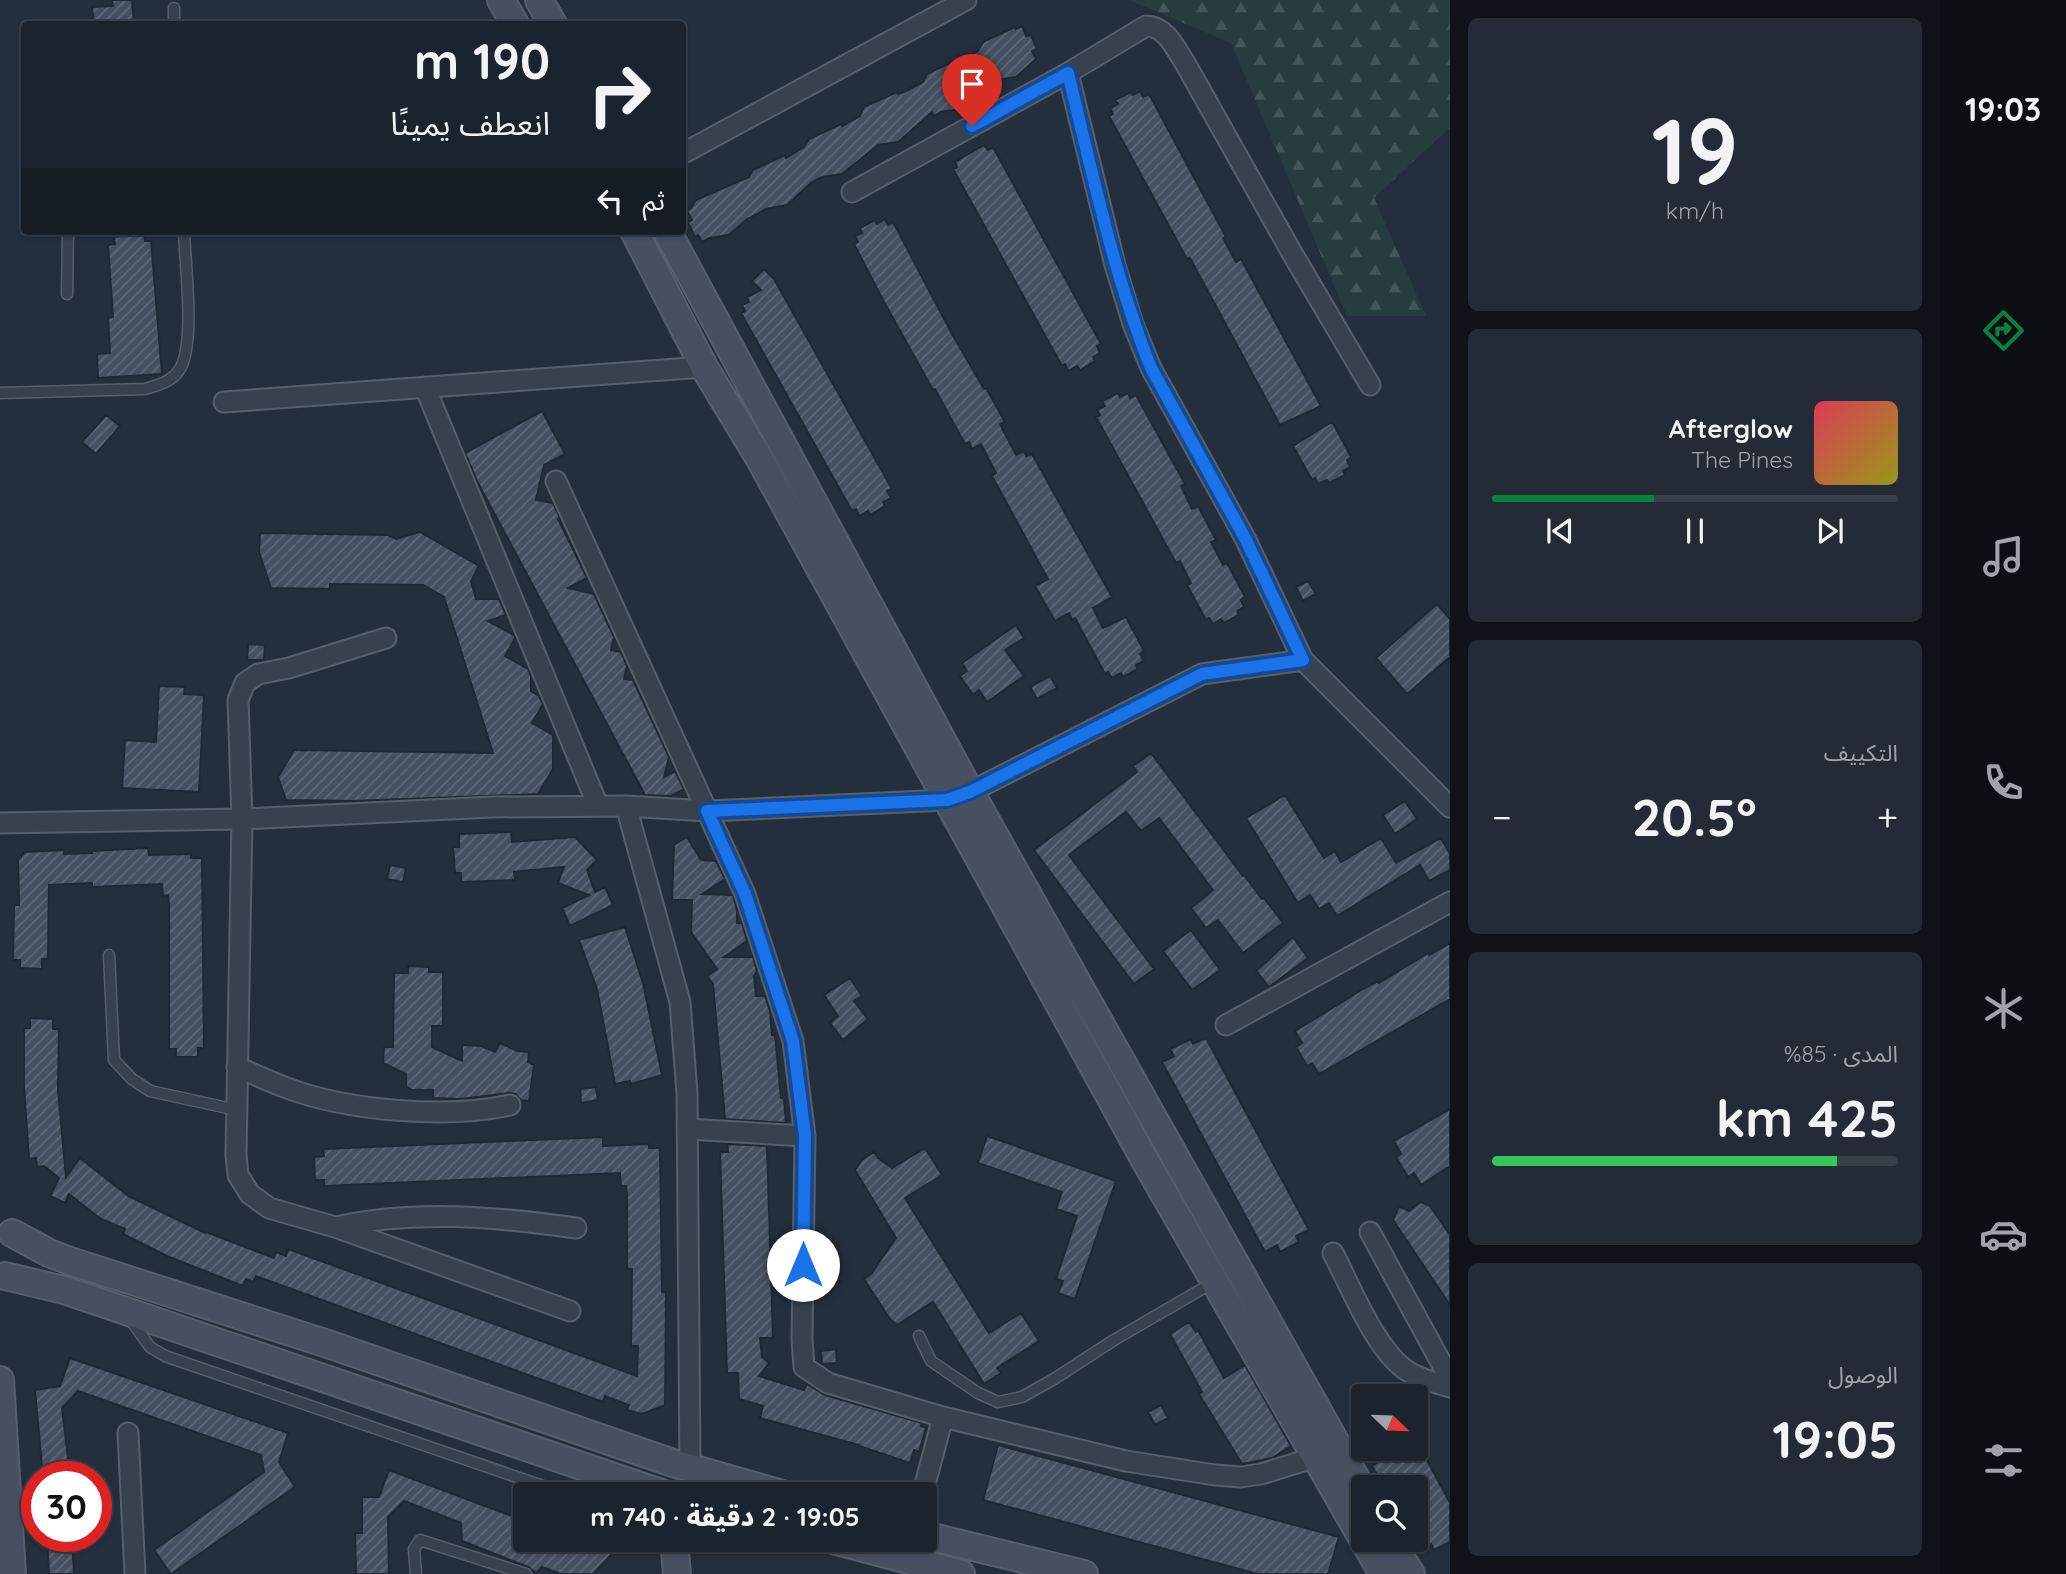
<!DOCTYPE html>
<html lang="ar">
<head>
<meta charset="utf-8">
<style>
	:root { --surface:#1b232e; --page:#242b36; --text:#f1f3f6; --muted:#a0a4aa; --line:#39404a; --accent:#0b8043 }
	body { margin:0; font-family:Quicksand,"Noto Sans Arabic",sans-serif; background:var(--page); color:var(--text); direction:rtl; height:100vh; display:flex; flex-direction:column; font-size:26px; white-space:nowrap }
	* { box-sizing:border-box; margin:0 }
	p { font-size:23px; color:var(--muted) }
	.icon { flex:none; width:38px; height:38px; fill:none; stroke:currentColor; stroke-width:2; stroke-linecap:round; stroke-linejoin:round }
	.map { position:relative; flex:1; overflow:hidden; direction:ltr }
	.drawer { display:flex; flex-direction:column; gap:18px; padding:18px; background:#0f1319; width:490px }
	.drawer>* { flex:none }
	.top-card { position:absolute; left:21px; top:21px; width:665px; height:214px; border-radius:7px; box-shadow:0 2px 5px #0004,0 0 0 2px var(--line); direction:rtl; background:#1b232e; color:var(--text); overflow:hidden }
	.needle { width:46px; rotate:113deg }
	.buttons { position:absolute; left:1351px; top:1384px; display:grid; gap:14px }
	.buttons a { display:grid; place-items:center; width:77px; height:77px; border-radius:7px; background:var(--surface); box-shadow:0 2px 5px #0004,0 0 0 2px var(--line); font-size:35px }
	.speed { position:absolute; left:21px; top:1461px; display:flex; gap:14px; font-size:35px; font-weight:700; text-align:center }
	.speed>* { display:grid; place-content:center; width:91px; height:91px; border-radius:50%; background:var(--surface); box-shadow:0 2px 5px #0004,0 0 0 2px var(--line); line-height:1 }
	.speed .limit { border:10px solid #d22; background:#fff; color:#111 }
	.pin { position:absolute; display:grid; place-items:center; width:60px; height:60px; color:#fff; margin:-72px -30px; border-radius:50% 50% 50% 0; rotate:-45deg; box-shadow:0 0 7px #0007 }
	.pin .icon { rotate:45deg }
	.me { position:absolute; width:77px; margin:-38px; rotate:0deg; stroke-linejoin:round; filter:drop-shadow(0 0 5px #0008) }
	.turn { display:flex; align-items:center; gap:24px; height:147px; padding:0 21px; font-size:32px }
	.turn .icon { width:91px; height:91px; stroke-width:2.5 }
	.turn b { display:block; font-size:49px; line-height:60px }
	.then { display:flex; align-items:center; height:66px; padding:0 21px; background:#0003; gap:14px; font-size:26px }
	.big { font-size:52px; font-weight:800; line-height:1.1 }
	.drawer .widget { flex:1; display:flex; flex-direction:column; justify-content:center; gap:10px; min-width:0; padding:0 24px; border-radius:10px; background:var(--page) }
	.drawer .dial { align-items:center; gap:0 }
	.dial b { font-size:91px; line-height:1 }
	.song { display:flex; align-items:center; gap:21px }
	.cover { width:84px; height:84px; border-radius:10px; background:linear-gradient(135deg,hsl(350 70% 55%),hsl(60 70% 35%)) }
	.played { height:7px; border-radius:4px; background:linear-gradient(90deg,var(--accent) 40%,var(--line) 40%) }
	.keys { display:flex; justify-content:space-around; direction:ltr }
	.heat { display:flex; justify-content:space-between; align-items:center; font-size:38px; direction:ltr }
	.charge { height:10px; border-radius:5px; background:linear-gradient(90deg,#34c759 85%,var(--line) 0) }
	.trip { position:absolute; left:513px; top:1482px; width:424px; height:70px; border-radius:7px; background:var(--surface); box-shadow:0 2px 5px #0004,0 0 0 2px var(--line); font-weight:800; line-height:70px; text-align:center; direction:rtl }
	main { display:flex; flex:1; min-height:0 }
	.tab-bar { display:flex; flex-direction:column; width:126px; justify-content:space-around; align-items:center; background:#0b0e12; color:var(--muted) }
	.tab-bar .icon { width:49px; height:49px }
	.tab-bar .selected { color:var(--accent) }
	.tab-bar b { font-size:32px; color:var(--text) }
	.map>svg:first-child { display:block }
</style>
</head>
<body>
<main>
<nav class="tab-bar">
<b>19:03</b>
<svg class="icon selected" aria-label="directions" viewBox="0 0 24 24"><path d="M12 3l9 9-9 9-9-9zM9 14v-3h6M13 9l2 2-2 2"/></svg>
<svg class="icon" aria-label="music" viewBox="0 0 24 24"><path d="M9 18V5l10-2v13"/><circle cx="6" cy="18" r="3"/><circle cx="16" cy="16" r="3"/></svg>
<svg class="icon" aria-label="phone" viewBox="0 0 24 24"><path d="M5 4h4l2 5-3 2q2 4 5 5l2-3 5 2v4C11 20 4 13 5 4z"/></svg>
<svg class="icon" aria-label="climate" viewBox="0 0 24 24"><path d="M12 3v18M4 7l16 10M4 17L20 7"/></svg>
<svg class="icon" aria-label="car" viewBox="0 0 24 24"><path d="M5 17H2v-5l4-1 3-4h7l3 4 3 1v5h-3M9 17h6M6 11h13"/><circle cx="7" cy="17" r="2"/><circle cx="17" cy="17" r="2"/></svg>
<svg class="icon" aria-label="filters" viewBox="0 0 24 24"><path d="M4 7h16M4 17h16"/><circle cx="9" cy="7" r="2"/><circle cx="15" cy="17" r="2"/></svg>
</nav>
<section class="drawer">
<div class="widget dial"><b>19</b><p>km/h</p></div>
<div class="widget">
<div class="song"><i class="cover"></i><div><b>Afterglow</b><p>The Pines</p></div></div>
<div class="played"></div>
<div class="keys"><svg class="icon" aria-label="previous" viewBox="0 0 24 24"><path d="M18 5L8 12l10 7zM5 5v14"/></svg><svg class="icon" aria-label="pause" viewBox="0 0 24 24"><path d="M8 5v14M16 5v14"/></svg><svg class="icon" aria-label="next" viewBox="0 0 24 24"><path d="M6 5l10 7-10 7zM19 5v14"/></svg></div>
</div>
<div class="widget"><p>التكييف</p>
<div class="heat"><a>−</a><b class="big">20.5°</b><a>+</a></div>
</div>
<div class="widget"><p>المدى · 85%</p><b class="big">425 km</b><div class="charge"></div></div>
<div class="widget"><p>الوصول</p><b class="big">19:05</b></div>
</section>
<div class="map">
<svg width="1450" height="1574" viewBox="0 0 1450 1574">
	<defs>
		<pattern id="forest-firs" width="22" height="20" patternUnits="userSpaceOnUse" patternTransform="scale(1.75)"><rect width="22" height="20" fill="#263c3f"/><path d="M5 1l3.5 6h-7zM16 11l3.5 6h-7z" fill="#435659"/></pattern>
		<pattern id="building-hatch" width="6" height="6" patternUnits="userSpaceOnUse" patternTransform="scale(1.75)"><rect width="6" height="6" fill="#455162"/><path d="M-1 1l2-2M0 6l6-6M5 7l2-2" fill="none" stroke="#5d6877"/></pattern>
	</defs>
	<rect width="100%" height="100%" fill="#242f3e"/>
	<path fill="url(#forest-firs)" d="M1129,0H1450V129H1448L1374,198L1426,316H1347L1231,43Z"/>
	<path fill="url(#building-hatch)" stroke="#1f2835" stroke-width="2" d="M112,0H132L134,24H94L92,7L113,6Z
		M1022,26L1026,36L1031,35L1037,49L1032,51L1036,59L1016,77L996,80L989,84L960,109L941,112L934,116L932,112L898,142L878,145L842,174L822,177L812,182L787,205L766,209L747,219L729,235L709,238L702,242L698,235L695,237L688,222L692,220L687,211L691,208L696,200L749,177L753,170L785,155L786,158L804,147L809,139L841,124L842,126L860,116L864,107L897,92L898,94L904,92L923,82L927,74L960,58L961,61L978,51L983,42L1015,27L1016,29Z
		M1140,91L1143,97L1149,94L1226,237L1223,238L1236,262L1241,259L1321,406L1280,425L1190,258L1187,259L1109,116L1113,114L1110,108L1118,104L1115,100L1131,92L1133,95Z
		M984,145L988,150L993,147L1101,344L1097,346L1100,353L1093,357L1095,361L1080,370L1077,366L1068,371L1065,364L1062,366L953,169L957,167L955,162Z
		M885,219L888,225L893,222L952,334L984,389L986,388L1005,422L1000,424L1016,455L1024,451L1026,456L1032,454L1112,597L1093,608L1103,628L1126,617L1144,651L1140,654L1144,661L1136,665L1138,669L1123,677L1121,673L1112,678L1108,672L1105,674L1075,618L1072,620L1069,613L1055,621L1035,586L1048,579L992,476L996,473L981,444L972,449L969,442L965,444L935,389L933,390L883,300L854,244L858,242L855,236L862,233L860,228L875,220L877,224Z
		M144,234L145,241H151L162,374L98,378L97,354L110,353L108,318L113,317L108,245L115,244L114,237Z
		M764,269L774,279L892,489L887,491L891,498L883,502L885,506L870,515L868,511L859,516L856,509L852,511L741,313L745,311L742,305L749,302L747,297L761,290L752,281Z
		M1118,393L1120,397L1128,393L1130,398L1136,395L1185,484L1181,486L1192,509L1198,506L1216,540L1211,542L1223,565L1227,563L1245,597L1241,600L1244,607L1237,611L1239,615L1224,623L1221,619L1213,624L1209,618L1206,620L1187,585L1191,583L1180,561L1176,563L1096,417L1100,415L1097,410L1105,406L1102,401Z
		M542,411L565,454L544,465L536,500L553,503L560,518L558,519L587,578L568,588L594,594L614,637L611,650L621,652L627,666L624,679L633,680L669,757L664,777L675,771L684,789L671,796L645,795L477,481L465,453Z
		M106,415L120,426L96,454L82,442Z
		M1330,423H1333L1351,457L1347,460L1350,467L1343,471L1345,475L1329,483L1327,480L1318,484L1315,478L1312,480L1293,446Z
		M420,532L479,566L471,581L476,599H499L506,615L488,621L514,635L515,638L505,656L528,669L531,676V691L539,696L543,704L532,723L553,735V769L538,794L352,801L286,800L278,777L294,750L493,753L444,597L423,585L330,584V589L271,588L259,552L260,533L388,535L396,539Z
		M1308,581L1316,594L1303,601L1296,587Z
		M1437,604L1450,619V657L1407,694L1376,658Z
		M1016,625L1024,638L1005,650L1024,676L987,702L979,690L973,695L960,676L967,671L962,663Z
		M248,644L265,645L264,660H247Z
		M1050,676L1057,688L1037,699L1030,687Z
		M159,686L185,687L184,694L204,695L199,792L122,788L125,740L156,742Z
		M1151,753L1243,876L1244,875L1262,899L1264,898L1283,923L1243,953L1218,920L1206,928L1191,908L1213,890L1159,818L1141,831L1126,812L1069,855L1154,969L1134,984L1034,850L1137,772L1133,766Z
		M1285,795L1324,858L1335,851L1341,862L1381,838L1396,863L1441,838L1450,854V870L1429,881L1420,865L1337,916L1329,903L1319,909L1310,895L1298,903L1246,818Z
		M1405,801L1417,819L1395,834L1383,815Z
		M511,832L512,842L575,837L597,860L587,870L595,892L605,887L613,905L570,926L562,908L589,895L558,883L564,867L514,872L515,880L461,882V873H455L453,847H459V834Z
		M687,837L701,860L716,861L725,879L702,894L732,895L734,898L737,910V923H742L747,941L724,957H753L757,971L754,976L756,996H765L770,1011L772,1035H775L781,1098H784L786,1123L725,1119L713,984L707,976L717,969L691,932L692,900H672L674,845Z
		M148,848L149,855L191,854V858H202L204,1048H198V1057H176V1049H169V904L168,895L163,896L162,884L92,887V883L49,885L48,959H42V969L20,968V960H13L14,905H19L18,860L25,852L64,850V854L92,853V851Z
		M390,865L406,868L403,882L387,879Z
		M625,927L643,983L662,1075L631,1084L630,1081L615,1084L597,989L579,940Z
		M1191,930L1220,970L1192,990L1163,951Z
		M1293,937L1308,958L1269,987L1256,971Z
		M1450,943V999L1319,1074L1312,1063L1307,1066L1296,1047L1302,1043L1295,1031L1363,989L1378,981L1379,983L1428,953L1429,955Z
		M408,966L429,967V972H443V1026H432V1047L462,1061V1045L481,1046L495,1052L500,1043L517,1051L529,1052L528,1062L534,1065L529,1101L521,1100L515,1094L509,1093L461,1099L433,1098V1090H412L406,1087V1074L383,1063L384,1047H393L394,973H408Z
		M850,978L862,996L854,1001L868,1019L843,1040L830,1023L838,1016L824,995Z
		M30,1018L53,1019V1029H59L58,1090L66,1177L80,1158L128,1196L205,1233L206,1232L274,1258L276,1252L286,1256L288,1249L637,1376L638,1346H631L632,1269H627V1195L626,1186H621L620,1173L324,1186V1180H315L314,1157L324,1156L323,1149L603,1137V1146L649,1144V1148H660L662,1292H666L665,1405L642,1414L627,1410L629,1405L605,1396L603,1402L256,1276L253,1282L246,1279L243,1286L167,1256L123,1234L125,1229L101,1219L69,1194L65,1203L50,1196L59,1178L44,1166L37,1167L36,1158L29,1159L24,1087V1028H30Z
		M1206,1038L1309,1230L1296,1236L1299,1242L1280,1252L1277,1245L1265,1252L1162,1062L1174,1056L1170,1049L1191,1039L1193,1044Z
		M596,1087L598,1100L581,1103L580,1089Z
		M1450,1109V1166L1421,1185L1414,1173L1408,1177L1396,1157L1401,1154L1394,1141Z
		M987,1136L1116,1181L1075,1299L1058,1293L1063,1281L1056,1279L1077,1216L1056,1209L1062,1192L978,1163Z
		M727,1144L767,1146L773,1338H760L762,1357L769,1363L759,1376L804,1390L807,1384L825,1395L922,1423L921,1426L926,1428L919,1452L914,1450L910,1463L859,1446V1445L760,1418L763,1406L739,1399L738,1373H727L720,1152H728Z
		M925,1148L942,1175L905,1198L989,1333L1021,1313L1039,1341L997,1368L1001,1373L984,1384L933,1302L897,1325L890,1319L864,1279L871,1274L896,1238L855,1170L862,1160L874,1152L878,1158L892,1168Z
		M1421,1202L1430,1206L1450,1235V1305L1393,1220L1399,1206L1409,1211Z
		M1189,1322L1196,1332L1198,1330L1224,1378L1245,1365L1291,1446L1272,1458L1242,1464L1199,1394L1202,1392L1170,1334Z
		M836,1349L837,1363L822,1364L821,1351Z
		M70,1358L288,1433L279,1462L295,1487L171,1574L154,1550L264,1472L261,1455L78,1391L62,1408L69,1467H42L35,1390L60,1386Z
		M1161,1405L1168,1418L1155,1425L1148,1412Z
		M998,1445L1339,1537L1328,1574H1258L983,1500Z
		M1387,1449H1421L1450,1503V1542L1434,1550L1431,1544L1416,1552V1488H1385L1372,1466L1383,1459L1380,1453Z
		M389,1470L525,1521V1540H574L612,1554L593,1574H561L542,1567L536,1573L528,1567L462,1541L461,1523L404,1501L388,1517L389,1574H356L355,1533H362V1497H379Z
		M47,1536H72L74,1574H49Z"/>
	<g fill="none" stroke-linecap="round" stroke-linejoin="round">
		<defs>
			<path id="lane" d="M174,8V24
				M67,294L68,231
				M0,393L145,389C159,385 174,381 181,367C195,339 185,264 184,231
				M109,955L114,1060L132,1079L150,1091L237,1110
				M130,1319L150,1347L165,1356L566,1494
				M919,1336L931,1361L978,1393L998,1402L1022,1397L1054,1379L1114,1340L1214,1282
				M583,1494L606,1479
				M416,1574L414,1549L420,1540L526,1574"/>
			<path id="street" d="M1068,73L1115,265L1133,324L1151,368L1245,538L1303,660
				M682,154L966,0
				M852,192L1068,73L1146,26C1166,26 1175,48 1185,63L1292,253L1370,385
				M425,387L598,806
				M224,402L704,367
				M556,481L745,894L793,1041L805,1136
				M386,638L289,668L258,674L245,683L238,700L242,819L236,1155L238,1175L250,1194L269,1208L335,1227L570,1311
				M626,806L680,1002L687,1093L690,1468
				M0,823L242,819L492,807L626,806L707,811L947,800L970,792L1202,674L1303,660L1450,807
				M1226,1025L1450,902
				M237,1067C254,1074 270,1082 287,1088C348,1111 447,1119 510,1105
				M688,1129L805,1136L802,1339L804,1367L828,1383L943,1417
				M336,1227C414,1209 498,1217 576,1228
				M1370,1232L1450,1379
				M1333,1253C1351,1287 1376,1352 1409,1372C1420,1379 1437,1383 1450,1387
				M128,1433L135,1574
				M924,1488L943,1417L1126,1461L1215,1475L1241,1477L1261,1474L1316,1457"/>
			<path id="secondary" d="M501,0L515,24
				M539,0L553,24
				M634,231L704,367L761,461L1147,1164L1383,1574
				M667,231L970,792L1363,1491
				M12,1233L49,1253L70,1261L328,1344L673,1463L782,1494
				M5,1276L64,1290L664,1494
				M0,1380L12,1574
				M924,1535L1084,1574
				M674,1540L677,1574
				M833,1540L961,1574
				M1390,1540L1411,1574"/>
		</defs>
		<use href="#lane" stroke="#565f6c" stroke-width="13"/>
		<use href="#street" stroke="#565f6c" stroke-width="23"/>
		<use href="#secondary" stroke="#565f6c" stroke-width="30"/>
		<use href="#lane" stroke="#38414e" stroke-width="10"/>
		<use href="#street" stroke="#38414e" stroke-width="19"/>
		<use href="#secondary" stroke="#465061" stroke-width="26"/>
	</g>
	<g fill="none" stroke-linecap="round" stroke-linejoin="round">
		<defs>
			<path id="route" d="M803,1265L805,1136L793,1041L745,894L707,811L947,800L970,792L1202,674L1303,660L1245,538L1151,368C1113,273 1092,172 1068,73L972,126"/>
		</defs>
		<use href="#route" stroke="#114b97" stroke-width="18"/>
		<use href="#route" stroke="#1a73e8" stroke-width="12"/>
	</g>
</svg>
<div class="buttons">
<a><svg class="needle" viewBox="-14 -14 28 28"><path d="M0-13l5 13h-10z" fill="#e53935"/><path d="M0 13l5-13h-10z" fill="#a0a4aa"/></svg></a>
<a><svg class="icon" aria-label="search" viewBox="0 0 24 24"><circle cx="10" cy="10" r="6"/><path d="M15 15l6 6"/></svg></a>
</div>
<div class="speed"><div class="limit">30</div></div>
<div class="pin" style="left:972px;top:126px;background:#d93025"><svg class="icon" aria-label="arrive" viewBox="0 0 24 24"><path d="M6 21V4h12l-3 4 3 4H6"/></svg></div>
<svg class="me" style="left:803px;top:1265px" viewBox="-20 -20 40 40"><circle r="19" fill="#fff"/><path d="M0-13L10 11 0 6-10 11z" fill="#1a73e8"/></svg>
<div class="trip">19:05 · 2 دقيقة · 740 m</div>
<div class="top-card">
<div class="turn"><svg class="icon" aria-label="right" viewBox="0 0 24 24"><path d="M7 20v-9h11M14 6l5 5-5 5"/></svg><div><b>190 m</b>انعطف يمينًا</div></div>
<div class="then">ثم<svg class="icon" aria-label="left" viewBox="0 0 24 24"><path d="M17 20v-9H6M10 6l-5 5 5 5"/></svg></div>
</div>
</div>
</main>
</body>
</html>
